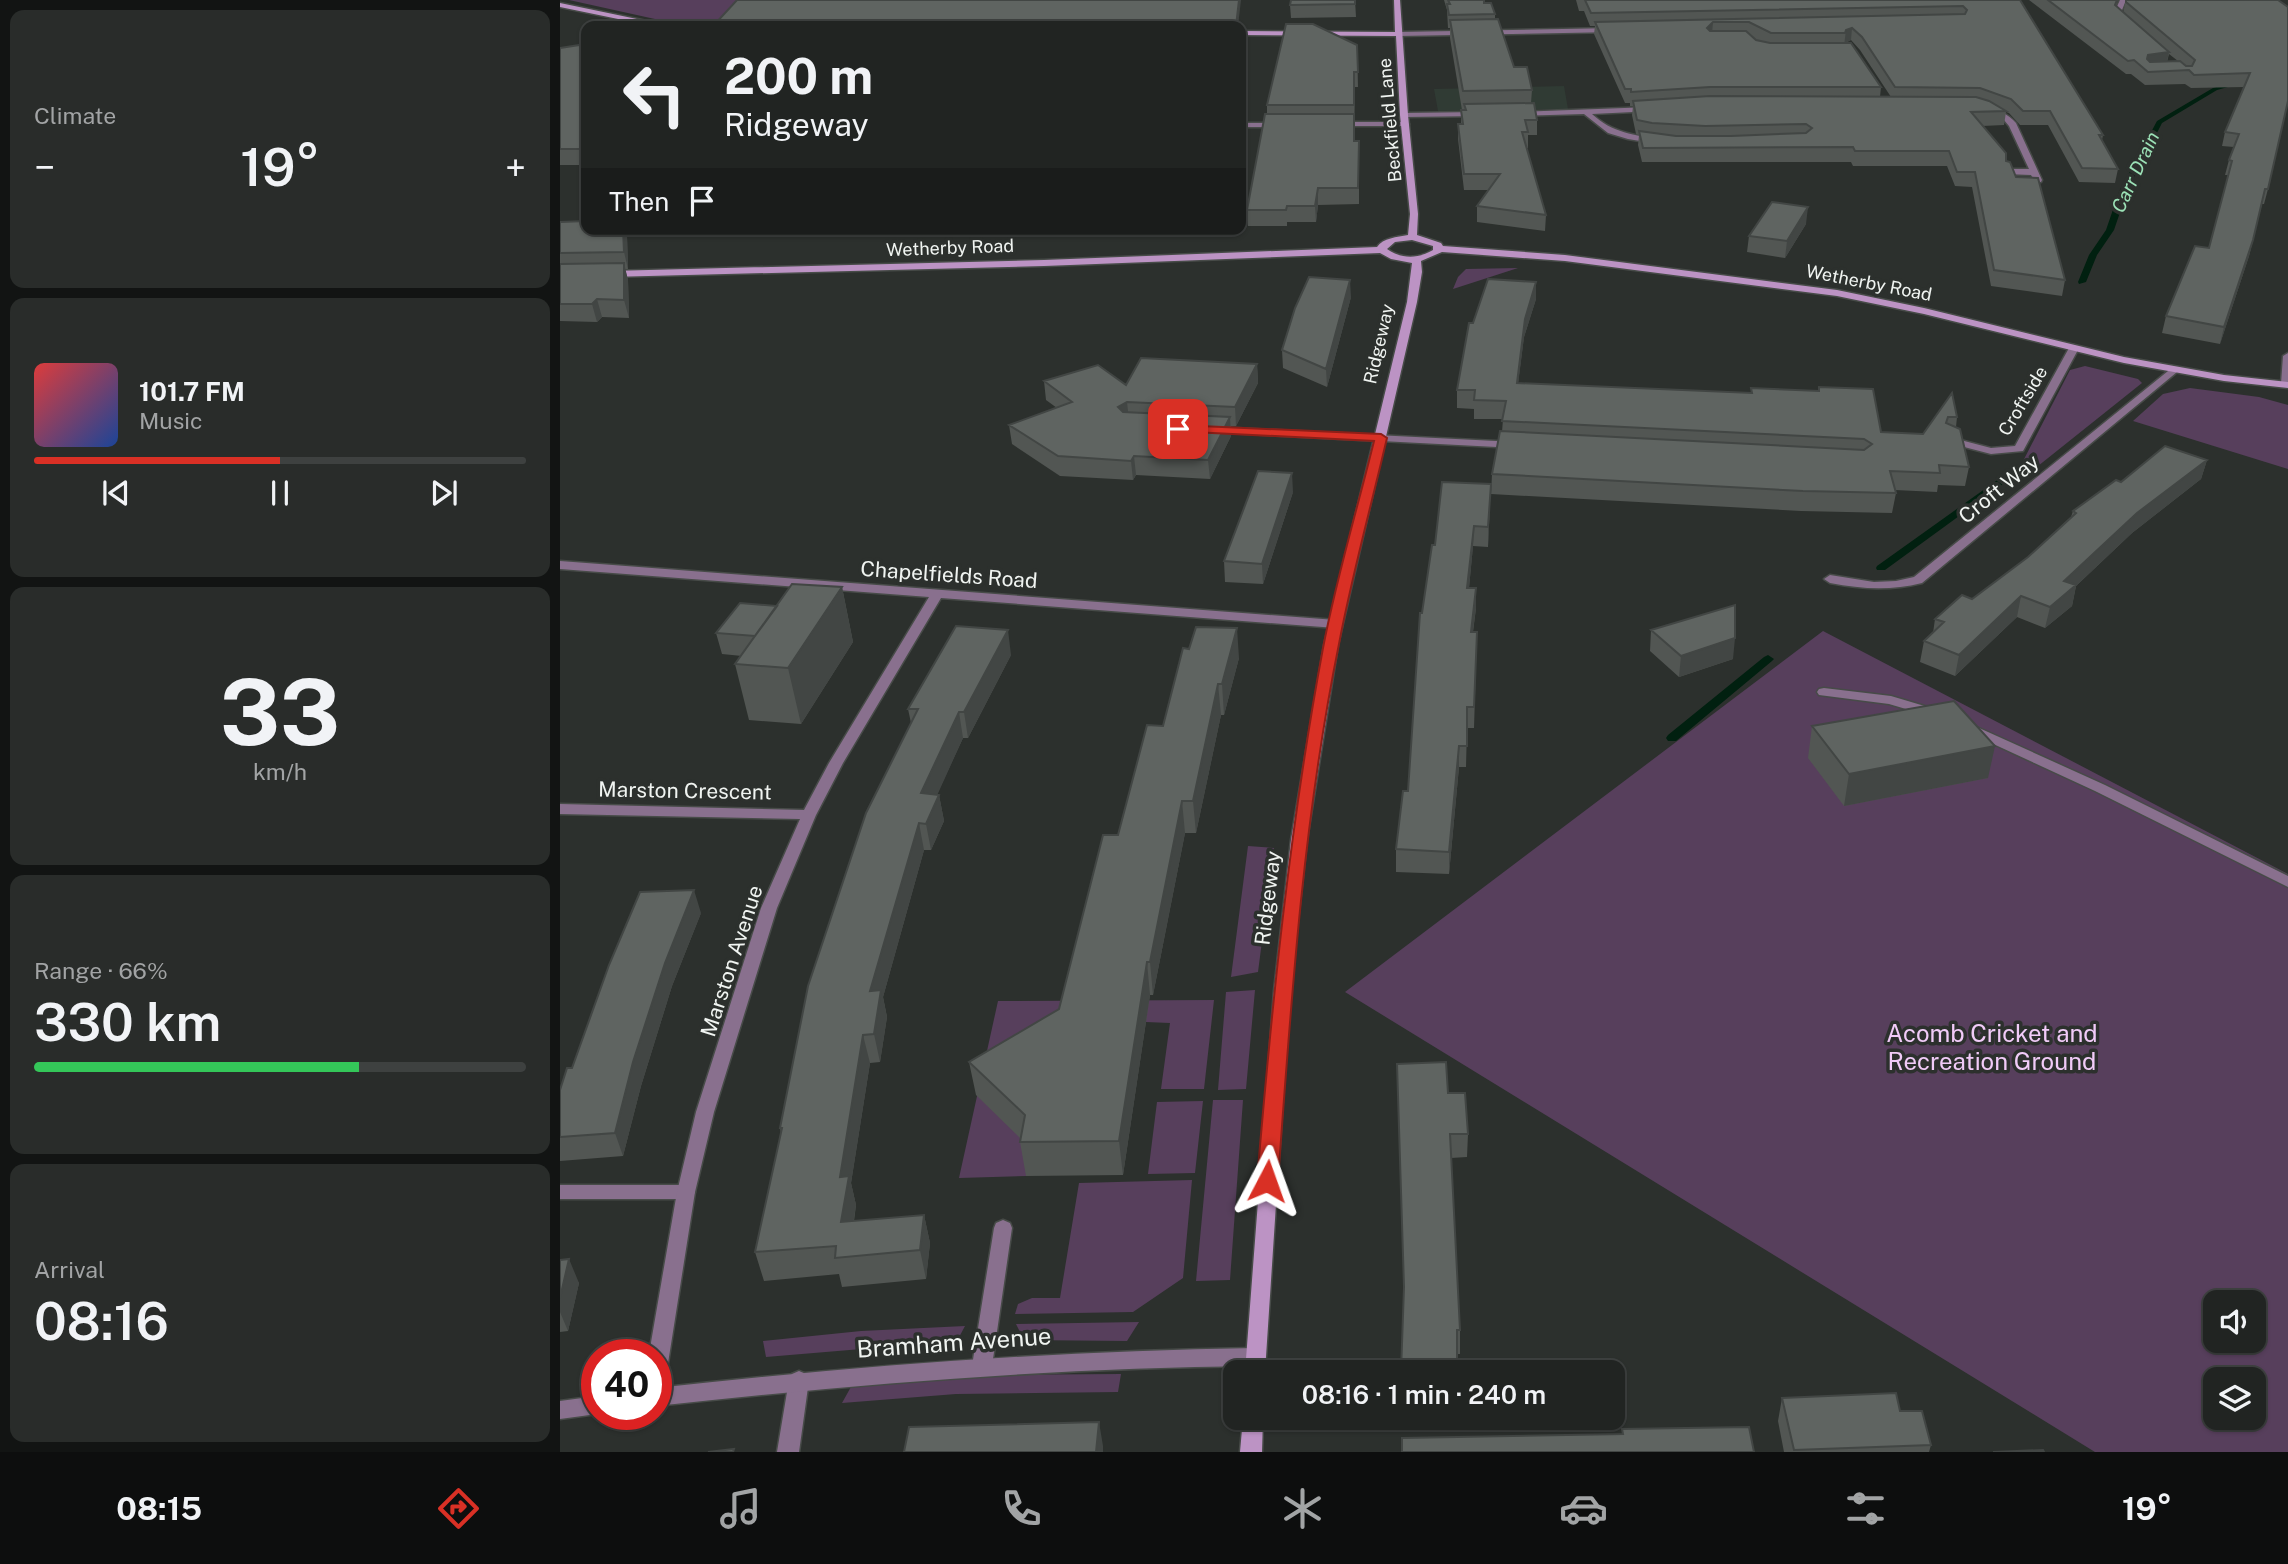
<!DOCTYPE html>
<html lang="en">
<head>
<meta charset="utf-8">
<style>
	:root { --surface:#212422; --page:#292c2a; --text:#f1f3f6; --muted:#a2a4a5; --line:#3e4140; --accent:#d93025 }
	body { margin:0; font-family:"Public Sans",sans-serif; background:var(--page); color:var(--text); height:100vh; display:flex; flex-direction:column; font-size:26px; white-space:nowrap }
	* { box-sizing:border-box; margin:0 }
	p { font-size:23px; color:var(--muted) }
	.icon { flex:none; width:38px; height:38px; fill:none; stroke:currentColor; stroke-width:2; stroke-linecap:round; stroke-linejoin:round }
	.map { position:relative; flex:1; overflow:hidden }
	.drawer { display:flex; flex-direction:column; gap:10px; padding:10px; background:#121413; width:560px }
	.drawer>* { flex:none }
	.banner { position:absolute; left:21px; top:21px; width:665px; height:214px; border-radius:14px; box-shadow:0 2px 5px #0004,0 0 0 2px var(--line); background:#212422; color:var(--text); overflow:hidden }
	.tools { position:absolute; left:1643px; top:1290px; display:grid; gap:14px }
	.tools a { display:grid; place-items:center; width:63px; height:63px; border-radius:14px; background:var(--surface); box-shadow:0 2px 5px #0004,0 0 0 2px var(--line); font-size:35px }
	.speed { position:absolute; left:21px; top:1339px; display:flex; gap:14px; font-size:35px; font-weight:700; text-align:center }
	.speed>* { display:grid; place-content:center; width:91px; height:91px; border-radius:50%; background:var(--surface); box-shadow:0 2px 5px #0004,0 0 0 2px var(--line); line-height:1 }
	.speed .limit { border:10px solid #d22; background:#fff; color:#111 }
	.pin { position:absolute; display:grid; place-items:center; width:60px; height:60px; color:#fff; margin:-30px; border-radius:14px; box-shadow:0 4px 10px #0006 }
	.me { position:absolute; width:77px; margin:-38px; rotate:4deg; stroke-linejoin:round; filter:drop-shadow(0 0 5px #0008) }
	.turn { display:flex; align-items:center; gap:24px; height:147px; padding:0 28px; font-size:32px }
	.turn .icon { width:91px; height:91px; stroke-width:2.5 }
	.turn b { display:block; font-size:49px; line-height:60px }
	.then { display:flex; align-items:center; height:66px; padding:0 28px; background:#0003; gap:14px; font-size:26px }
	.big { font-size:52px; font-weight:600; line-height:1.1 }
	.drawer .tile { flex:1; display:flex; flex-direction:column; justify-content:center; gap:10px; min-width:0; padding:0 24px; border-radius:14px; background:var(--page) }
	.drawer .dial { align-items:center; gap:0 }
	.dial b { font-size:91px; line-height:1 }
	.song { display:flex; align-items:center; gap:21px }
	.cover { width:84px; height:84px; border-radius:10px; background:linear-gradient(135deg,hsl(0 70% 55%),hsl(220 70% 35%)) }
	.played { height:7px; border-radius:4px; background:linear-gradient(90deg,var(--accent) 50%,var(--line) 50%) }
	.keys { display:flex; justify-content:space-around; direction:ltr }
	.heat { display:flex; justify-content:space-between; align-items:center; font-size:38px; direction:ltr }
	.charge { height:10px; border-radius:5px; background:linear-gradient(90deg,#34c759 66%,var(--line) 0) }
	.trip { position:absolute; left:663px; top:1360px; width:402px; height:70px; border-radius:14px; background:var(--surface); box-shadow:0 2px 5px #0004,0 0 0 2px var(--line); font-weight:600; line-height:70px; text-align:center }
	.tabs { display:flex; height:112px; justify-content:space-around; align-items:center; background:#0d0e0e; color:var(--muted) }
	.tabs .icon { width:49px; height:49px }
	.tabs .current { color:var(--accent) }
	.tabs b { font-size:32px; color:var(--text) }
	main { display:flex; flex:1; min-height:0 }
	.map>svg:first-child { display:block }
</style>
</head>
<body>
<main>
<section class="drawer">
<div class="tile"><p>Climate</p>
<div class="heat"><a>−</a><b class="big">19°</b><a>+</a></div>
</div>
<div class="tile">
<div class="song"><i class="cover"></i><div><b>101.7 FM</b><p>Music</p></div></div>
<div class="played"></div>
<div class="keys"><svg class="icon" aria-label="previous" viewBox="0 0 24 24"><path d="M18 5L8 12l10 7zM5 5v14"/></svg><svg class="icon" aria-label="pause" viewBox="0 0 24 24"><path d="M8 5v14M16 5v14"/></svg><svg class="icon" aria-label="next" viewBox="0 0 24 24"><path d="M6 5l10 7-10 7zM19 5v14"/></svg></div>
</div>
<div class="tile dial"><b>33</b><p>km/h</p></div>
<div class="tile"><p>Range · 66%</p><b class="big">330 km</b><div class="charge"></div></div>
<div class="tile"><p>Arrival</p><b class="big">08:16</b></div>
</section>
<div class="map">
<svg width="1728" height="1452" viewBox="0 0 1728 1452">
	<rect width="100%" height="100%" fill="#2c302d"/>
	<path fill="#303b34" d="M1004,86L1008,109L878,111L874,89Z"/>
	<path fill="#573f5c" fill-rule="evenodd" d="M9,0H188L162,26L122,25Z
		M958,268L893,289L898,277L906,269Z
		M1525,366L1578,379L1582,383L1473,470L1461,465L1510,370Z
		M1630,388L1699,397L1728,405V469L1573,421L1603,394Z
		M1263,631L1728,874V1452H1535L785,992ZM1656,1302H1694V1340H1656ZM1656,1379H1694V1418H1656Z
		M688,846L714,848L698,972L671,977Z
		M695,990L686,1089L658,1090L666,992Z
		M654,1000L644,1089H601L610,1023L586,1022L471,1149L466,1176L399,1178L438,1001Z
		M653,1100H683L670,1280L636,1281Z
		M643,1101L635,1173L588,1174L597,1102Z
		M632,1180L623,1278L573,1312L455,1314L458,1304L472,1298H500L519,1183Z
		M579,1322L567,1341L464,1340L456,1324Z
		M405,1326L397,1341L206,1357L203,1341L301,1331Z
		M561,1374L558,1392L396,1394L282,1403L292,1385L423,1375Z"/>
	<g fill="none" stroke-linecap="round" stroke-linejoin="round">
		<path fill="#012010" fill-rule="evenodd" d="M1673,82L1676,84L1675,85L1657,90L1602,123L1567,192L1554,230L1537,255L1526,282L1519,284L1518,282L1529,255L1546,230L1559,192L1597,121L1653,88Z
			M1450,471L1454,472V476L1325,570H1317L1316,568L1317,566Z
			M1208,655L1214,659L1212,661L1116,741H1108L1106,738L1108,735L1204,657Z"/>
		<defs>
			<path id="lane" d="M1560,0H1566L1560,15L1568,23L1564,25L1553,15Z
				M1054,28L1057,32L838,36L834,34L838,32Z
				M1514,345L1519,348L1463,451L1431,454L1385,442V438L1389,437L1431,448L1455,446L1509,348Z
				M1264,688L1331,696L1378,710L1380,713L1373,717L1329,704L1259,695L1257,692L1259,689Z
				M1408,723L1545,785L1728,876V887L1535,791L1403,730L1401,727Z
				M0,1185H126L133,1187L135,1192L133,1197L126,1199H0Z
				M443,1220L450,1223L452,1228L432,1366L429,1372L422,1375L415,1372L412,1366L434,1228L436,1223Z
				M239,1371L246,1374L249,1380L239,1452H217L229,1380L232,1374Z"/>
			<path id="street" d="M1091,107H1094V111L1032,114C1052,133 1075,135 1101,140L1102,142L1098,144L1068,139L1048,133L1024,114L957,116L953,114L957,112Z
				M1426,108C1437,108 1449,115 1456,123L1482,180L1481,182H1475L1471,175L1445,174V170L1448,169H1469L1449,126L1444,120L1426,112Z
				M919,112H922V116L844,117L840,115L844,113Z
				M774,122H845L849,124L845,126H777L773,124Z
				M681,123H721L725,125L721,127H681Z
				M1728,353V387H1726L1721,384L1723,356Z
				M1613,367L1618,370L1617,372L1362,583C1330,591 1302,589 1270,583L1264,579L1270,575L1314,582L1336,581L1354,577Z
				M654,427L956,442L962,445L956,448L650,432V428Z
				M0,561L776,620L782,624L776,628L381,598L283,763L256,815L217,908L154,1112L135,1192L106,1376L103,1382L96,1385V1354H89L117,1192L136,1112L201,908L240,819L0,814V804L244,810L269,763L369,597L0,569Z
				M695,1348L702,1351L705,1357L702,1363L695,1366C494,1368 295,1384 96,1406V1388C295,1366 495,1351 695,1348Z
				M37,1396V1414L0,1419V1401Z"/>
			<path id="secondary" d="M834,0H840L848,115L858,214L857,235L881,243L883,246L1005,255L1277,290L1364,308L1564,357L1664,375L1728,382V388L1664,381L1564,363L1364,314L1277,296L1005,261L882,252L861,261L862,272L857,302L778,645L747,840L730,991L705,1372H685L714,991L731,840L764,645L847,302L852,263L831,259L820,253L484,266L50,277L45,274L50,271L484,260L817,247C823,238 837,237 848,235L850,214L840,115L836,36L681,35V31L835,32ZM852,240L873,246V250C858,259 841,259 827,249L835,242Z
				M0,3L101,24L105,26H92L0,7Z
				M683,1418H703L702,1452H680Z"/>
		</defs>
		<use href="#lane" stroke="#474b48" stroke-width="3"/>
		<use href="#street" stroke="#474b48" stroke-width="3"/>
		<use href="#secondary" stroke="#474b48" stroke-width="3"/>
		<use href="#lane" fill="#89708e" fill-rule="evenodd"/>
		<use href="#street" fill="#89708e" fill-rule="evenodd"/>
		<use href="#secondary" fill="#bc93c4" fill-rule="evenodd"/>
	</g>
	<path fill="#525653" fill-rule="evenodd" d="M795,0L796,17L731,18L730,5Z
		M884,0H924V3L935,14V20L954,67L972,90L971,103L977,120V135H968V148H966L986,215L985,231L917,222V206L928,190H904L898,139V124H901V110L904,109L902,110L890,38V28H888L887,10Z
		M1016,0H1460L1543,135L1542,140L1558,169L1555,183L1519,182L1488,125H1460L1449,113L1446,112L1444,125L1422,126L1446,161L1505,280L1502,296L1431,286L1412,187L1395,186L1387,166H1293L1291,162H1082L1078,145L1079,135L1076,134L1072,115L1073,106H1070V103H1065L1034,34L1035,26H1030L1024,11H1019ZM1291,40L1300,50L1331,97H1320L1321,87L1285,43Z
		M1469,0H1558L1556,6L1563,13L1566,0H1718L1708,189L1704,204H1702L1689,256L1660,344L1602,333L1606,316L1649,248L1668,175H1665L1669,160L1674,147L1662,146L1665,132L1684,87L1631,88L1625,84L1585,85L1571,74H1566ZM1609,54L1618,61L1607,62Z
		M26,44V165H0V48Z
		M797,45L798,87H795L794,141H799V204L758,205L756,222H727V226H688L687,210L707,114V105Z
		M0,222L67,236L68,269H65L68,280L69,318L42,317L37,322L0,321Z
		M1246,224L1225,258L1187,252L1189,236Z
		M976,282V299L964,337L958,383L1191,393V388L1258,391L1259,387L1321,432L1363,434L1392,393L1397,417L1396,427L1409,467L1405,486L1378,485L1377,492L1335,490L1336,493L1332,513L1241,511L931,494L932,474L942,432L943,419H914V409L897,408V390L913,323Z
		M791,297L767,387L723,368L722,350Z
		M697,364L698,383L676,426H671V436L650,479L576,475L573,480L500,476L452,444L449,425L497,408L486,400L484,381L566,385Z
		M1647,460L1641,479L1572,533L1516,586L1512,606L1485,628L1457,617L1395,676L1360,662L1364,641L1373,633L1375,619L1412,599L1468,557L1511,517L1513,511L1561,482Z
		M733,492L703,584L665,582L664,561Z
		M930,503L928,547L913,546L909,588H916V608L913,632H917L914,728H907L906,767H899L889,874L836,872V849L848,791L862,613L875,545Z
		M282,587L293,642L241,724L189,720L175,664L182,656L162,654L156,633L217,606Z
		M1091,630L1173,659L1119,677L1090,651Z
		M629,649L679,658L664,715H661L636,833H625L593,995H590L563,1175L466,1176L460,1142L461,1139L416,1095L409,1062L499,1009L558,835L603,726Z
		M451,655L408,738H403L377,794L379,795L384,821L371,850H364L323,997L327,1017L320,1062L310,1063L291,1183L296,1205L294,1221L364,1215L370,1243L366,1279L282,1287L279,1274L204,1281L195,1252L221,1133L220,1128L351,723L348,709Z
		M1252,726L1428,778L1284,806L1248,758Z
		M141,913L112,986L81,1086L63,1156L0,1161V1090L12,1068Z
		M888,1093L908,1134L907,1157L891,1158L900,1330V1354H897L844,1295Z
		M0,1260L19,1283L8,1331L0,1332Z
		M1222,1398L1340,1411L1371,1445L1369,1452H1224L1218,1421Z"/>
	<path fill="#424644" d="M679,0H681L678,26H676Z
		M1153,22L1152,34L1147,28Z
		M1292,28L1291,40L1285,43L1284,46L1286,30Z
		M1609,52L1606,66L1585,69L1584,72L1588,55Z
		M758,188V205L756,222L755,206Z
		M1248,207L1246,224L1225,258L1227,241Z
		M63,229H66L67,236L68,269L64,252Z
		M1693,240L1689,256L1660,344L1664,327Z
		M64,263L68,280L69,318L64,300Z
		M790,280L791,297L767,387L766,369Z
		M976,282V299L964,337L956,401L957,383L965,319Z
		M37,299L42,317L37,322L32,304Z
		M697,364L698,383L676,426L675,407Z
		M567,402L569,420L558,407Z
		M670,417L671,436L650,479L648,460Z
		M574,456L576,475L573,480L571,461Z
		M1647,460L1641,479L1572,533L1516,586L1512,606L1485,628L1490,607L1504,581L1577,513Z
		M732,473L733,492L703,584L702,564Z
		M931,484L930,503L928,547V527Z
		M914,526L913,546L907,608V588Z
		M282,587L293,642L241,724L228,668Z
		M916,588V608L910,653L911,632Z
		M1461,596L1457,617L1395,676L1399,655Z
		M677,628L679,658L664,715L662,684Z
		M448,630L451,655L408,738L404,712Z
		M1175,638L1173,659L1119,677L1121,656Z
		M658,684L661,715L636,833L633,801Z
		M399,712L403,738L366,820L361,793Z
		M899,746V767L889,874V852Z
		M1435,746L1428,778L1284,806L1289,774Z
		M379,795L384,821L371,850L366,824Z
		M622,801L625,833L593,995L590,962Z
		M359,823L364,850L323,997L327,1017L320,1062L314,1034L310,991Z
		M134,890L141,913L112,986L81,1086L63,1156L55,1133L73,1062L105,963Z
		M587,962L590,995L563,1175L559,1141Z
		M303,1035L310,1063L291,1183L296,1205L289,1251L281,1222L280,1177Z
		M364,1215L370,1243L366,1279L360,1250Z
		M9,1259L19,1283L8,1331L0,1312V1298Z
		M539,1422L543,1446V1452H536Z"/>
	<path fill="#5f6461" stroke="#424644" stroke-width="2" d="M177,0H679L676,26H153Z
		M731,0H795V4L730,5Z
		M888,0H924V3H931L935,14L889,15L887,4H890Z
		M1025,0H1460L1543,135H1539L1558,169L1522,168L1490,111H1463L1451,99L1420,88L1335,87L1302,37L1292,28L1286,30L1285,33H1211L1189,22H1153L1147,28L1150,31H1186L1196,40L1210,43H1291L1321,87H1150L1071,92V89H1065L1035,22L1405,14L1407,10L1403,6L1031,13Z
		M1488,0H1557L1555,5L1609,52L1588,55L1587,59L1590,62L1620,61L1626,66H1632L1635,60L1566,2V0H1718L1728,7V101L1708,189H1705L1693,240L1664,327L1606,316L1635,246L1649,248L1672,161L1669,160L1679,134L1665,132L1690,73L1634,75L1629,70L1588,72L1574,60L1568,61Z
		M938,19L954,67H967L972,90L903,91L890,20Z
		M726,24H753L797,45L798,72H794V105H707Z
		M26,44V149H0V48Z
		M1150,96L1416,97L1429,101L1446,111L1411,112L1446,153V161L1450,162L1456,177L1478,178L1505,280L1434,270L1415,172H1397L1389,151H1295L1293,147L1083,148L1079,131L1116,136H1171L1246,133L1252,128L1246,124L1145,126L1092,123L1077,120L1073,101Z
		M974,103L977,120H965L968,132H962L986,215L917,206L940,174H904L898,124H903L901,110H906L904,104Z
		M705,114H794V141H799L798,188H758L755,206H727L726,210H687Z
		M1212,202L1248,207L1227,241L1189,236Z
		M26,221V229H63L64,252L0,253V222Z
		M64,263V300L37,299L32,304H0V264Z
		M749,277L790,280L766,369L722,350L735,308Z
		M928,279L976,282L965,319L957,383L1192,393L1191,388L1259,391V387L1313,389L1321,432L1363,434L1392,393L1397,417H1388L1386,423L1400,429L1409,467L1379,465L1380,473L1330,471L1336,493L1243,491L932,474L940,431L1304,450L1312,444L1304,439L942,421L946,401L914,400L915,390H897L909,323H913Z
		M581,358L697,364L675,407L567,402L558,407L563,412L670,417L648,460L574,456L571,461L498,456L449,425L512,402L484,381L538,365L566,385Z
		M1605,446L1647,460L1577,513L1504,581L1516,585L1490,607L1461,596L1399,655L1364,641L1384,622L1375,619L1402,595L1412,599L1468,557L1516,513L1513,511L1556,480L1561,482Z
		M698,471L732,473L702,564L664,561Z
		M882,482L931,484L928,527L914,526L907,588H916L911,632H917L914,707H907V746H899L889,852L836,849L843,791H848L860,613H862L872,545H875Z
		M232,584L282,587L228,668L175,664Z
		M180,603L217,606L195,636L156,633Z
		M1175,605V638L1121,656L1091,630Z
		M396,626L448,630L404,712H399L361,793L379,795L366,824L359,823L310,991L321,990L314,1034L303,1035L280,1177L289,1176L281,1222L364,1215L360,1250L275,1258L276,1246L195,1252L222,1128H220L248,986L306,813L358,709H348Z
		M636,627L677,628L662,684H658L633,801H622L590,962H587L559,1141L460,1142L465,1115L409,1062L499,1009L543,835H558L587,725L603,726L623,648L629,649Z
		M1394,701L1435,746L1289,774L1252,726Z
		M134,890L105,963L73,1062L55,1133L0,1137V1090L7,1068H12L49,965L80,892Z
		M886,1062L888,1093H905L908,1134H890L900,1330H897V1372H841L844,1287L837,1064Z
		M9,1259L0,1298V1260Z
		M1336,1393L1340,1411H1362L1371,1445L1234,1450L1222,1398Z
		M539,1422L536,1452H344L349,1427Z
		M1189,1427L1194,1452H842V1438L1063,1434L1062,1429Z
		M174,1449L173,1452H148Z
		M1483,1450L1484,1452H1433Z"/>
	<path fill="#d93025" stroke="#8d1f18" stroke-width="2" d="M618,425L821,434L827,438C811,507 792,575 779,644C743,821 731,1002 718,1181L715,1187L707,1189L700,1187L697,1181C712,1002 730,825 763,648C776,579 797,510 814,441L613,431V426Z"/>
	<g text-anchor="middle" stroke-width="7" stroke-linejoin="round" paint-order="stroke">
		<g font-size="18" fill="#f0f4f1" stroke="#2c302d">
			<text transform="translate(830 120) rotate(-95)" y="6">Beckfield Lane</text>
			<text transform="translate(390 248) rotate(-2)" y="6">Wetherby Road</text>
			<text transform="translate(1309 283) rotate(11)" y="6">Wetherby Road</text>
			<text transform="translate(819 344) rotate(-77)" y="6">Ridgeway</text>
			<text transform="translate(1463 401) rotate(-59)" y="6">Croftside</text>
		</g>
		<g font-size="19" font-style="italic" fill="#9ce2b7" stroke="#2c302d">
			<text transform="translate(1575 172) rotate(-65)" y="7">Carr Drain</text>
		</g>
		<g font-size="21" fill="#f0f4f1" stroke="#2c302d">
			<text transform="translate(1439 489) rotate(-39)" y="7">Croft Way</text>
			<text transform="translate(389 575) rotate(4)" y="7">Chapelfields Road</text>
			<text transform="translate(125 791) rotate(1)" y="7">Marston Crescent</text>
			<text transform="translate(708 898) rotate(-83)" y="7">Ridgeway</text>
			<text transform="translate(172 961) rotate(-72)" y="7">Marston Avenue</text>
		</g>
		<g font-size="24" fill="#f1cbf8" stroke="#2c302d">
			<text x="1432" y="1042">Acomb Cricket and<tspan x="1432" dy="28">Recreation Ground</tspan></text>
		</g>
		<g font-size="24" fill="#f0f4f1" stroke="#2c302d">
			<text transform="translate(394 1343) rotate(-4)" y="8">Bramham Avenue</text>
		</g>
	</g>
</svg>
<div class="tools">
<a><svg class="icon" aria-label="sound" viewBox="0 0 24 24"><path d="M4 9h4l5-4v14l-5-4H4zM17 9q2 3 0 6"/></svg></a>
<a><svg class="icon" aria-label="layers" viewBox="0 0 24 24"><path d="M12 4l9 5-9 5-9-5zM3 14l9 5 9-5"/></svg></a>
</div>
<div class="speed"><div class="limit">40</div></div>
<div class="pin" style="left:618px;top:429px;background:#d93025"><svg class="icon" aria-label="arrive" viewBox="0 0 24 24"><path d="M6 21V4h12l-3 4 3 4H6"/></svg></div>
<svg class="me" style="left:707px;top:1181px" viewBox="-20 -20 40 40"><path d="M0-17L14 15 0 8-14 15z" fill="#d93025" stroke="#fff" stroke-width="4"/></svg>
<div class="trip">08:16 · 1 min · 240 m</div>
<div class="banner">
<div class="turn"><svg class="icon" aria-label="left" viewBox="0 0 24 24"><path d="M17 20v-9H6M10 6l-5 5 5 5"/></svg><div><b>200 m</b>Ridgeway</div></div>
<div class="then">Then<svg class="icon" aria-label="arrive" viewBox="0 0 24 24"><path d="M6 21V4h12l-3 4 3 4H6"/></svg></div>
</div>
</div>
</main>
<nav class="tabs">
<b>08:15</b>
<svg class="icon current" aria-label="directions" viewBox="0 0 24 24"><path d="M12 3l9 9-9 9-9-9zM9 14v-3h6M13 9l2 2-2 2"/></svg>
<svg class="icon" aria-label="music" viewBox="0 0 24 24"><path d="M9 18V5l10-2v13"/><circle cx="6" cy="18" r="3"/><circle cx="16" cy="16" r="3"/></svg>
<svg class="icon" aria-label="phone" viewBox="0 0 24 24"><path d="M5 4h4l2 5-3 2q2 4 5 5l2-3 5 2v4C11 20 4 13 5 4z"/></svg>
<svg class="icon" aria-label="climate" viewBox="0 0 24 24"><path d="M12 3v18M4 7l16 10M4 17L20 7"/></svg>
<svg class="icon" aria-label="car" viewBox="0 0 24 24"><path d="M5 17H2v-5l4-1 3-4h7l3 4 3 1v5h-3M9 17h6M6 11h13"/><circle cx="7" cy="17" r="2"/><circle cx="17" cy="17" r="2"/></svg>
<svg class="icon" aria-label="filters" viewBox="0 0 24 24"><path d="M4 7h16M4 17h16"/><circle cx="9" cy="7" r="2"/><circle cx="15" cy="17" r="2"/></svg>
<b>19°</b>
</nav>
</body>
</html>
